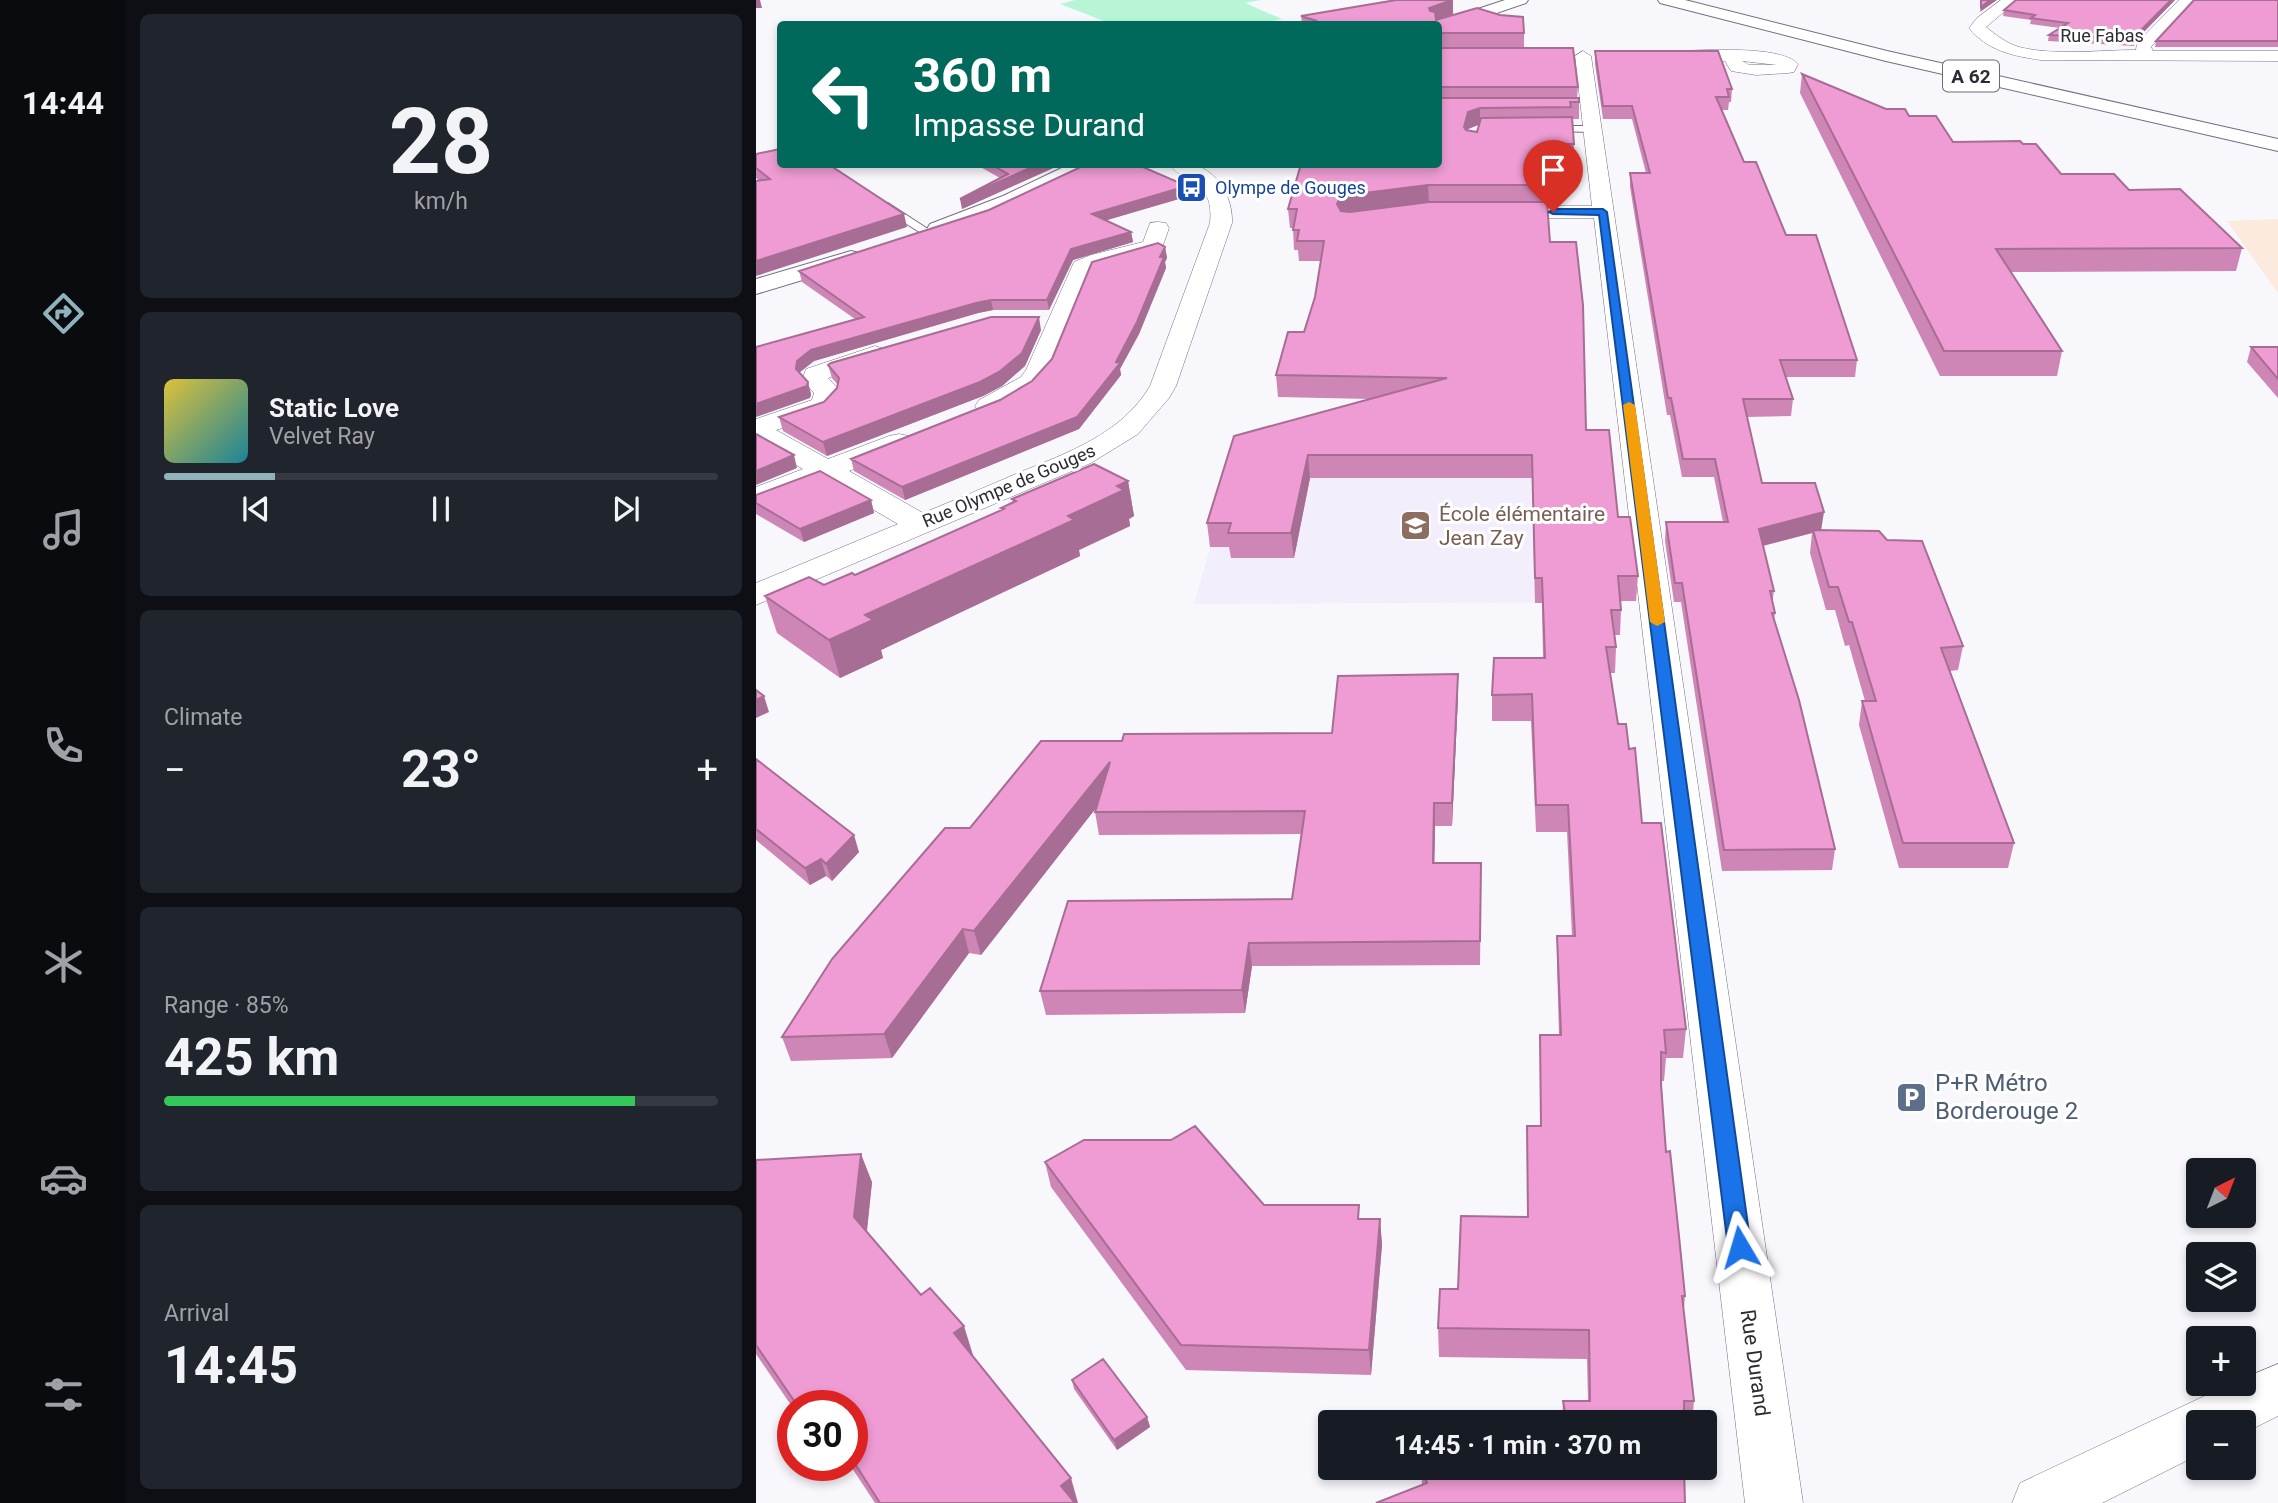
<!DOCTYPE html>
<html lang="en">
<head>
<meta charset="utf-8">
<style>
	:root { --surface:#171b24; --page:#20242c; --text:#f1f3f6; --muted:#9ea1a6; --line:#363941; --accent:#90b2ba }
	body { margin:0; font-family:Roboto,sans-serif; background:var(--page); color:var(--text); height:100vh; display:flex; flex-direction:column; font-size:26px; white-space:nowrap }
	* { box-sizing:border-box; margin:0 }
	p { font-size:23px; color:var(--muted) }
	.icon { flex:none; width:38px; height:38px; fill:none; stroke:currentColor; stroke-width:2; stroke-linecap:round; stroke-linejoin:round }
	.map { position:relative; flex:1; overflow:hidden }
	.drawer { display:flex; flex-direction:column; gap:14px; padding:14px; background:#0d0f14; width:630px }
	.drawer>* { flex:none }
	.banner { position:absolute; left:21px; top:21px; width:665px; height:147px; border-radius:7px; box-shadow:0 4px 10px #0003; background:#00695c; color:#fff; overflow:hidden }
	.needle { width:46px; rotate:42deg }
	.tools { position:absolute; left:1430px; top:1158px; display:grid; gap:14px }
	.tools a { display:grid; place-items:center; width:70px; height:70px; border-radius:7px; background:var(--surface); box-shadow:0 4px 10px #0003; font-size:35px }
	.speed { position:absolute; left:21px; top:1390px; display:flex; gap:14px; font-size:35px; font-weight:700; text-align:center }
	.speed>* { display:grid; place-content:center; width:91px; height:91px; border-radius:50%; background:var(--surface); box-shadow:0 4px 10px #0003; line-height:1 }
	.speed .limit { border:10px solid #d22; background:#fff; color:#111 }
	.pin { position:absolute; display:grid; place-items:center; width:60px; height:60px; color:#fff; margin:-72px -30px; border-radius:50% 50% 50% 0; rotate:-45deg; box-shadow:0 0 7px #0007 }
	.pin .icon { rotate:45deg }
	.me { position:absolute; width:77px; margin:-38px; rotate:353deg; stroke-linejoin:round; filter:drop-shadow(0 0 5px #0008) }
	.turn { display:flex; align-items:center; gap:24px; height:147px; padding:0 21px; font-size:32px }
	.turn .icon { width:91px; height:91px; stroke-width:2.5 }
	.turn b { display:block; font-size:49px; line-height:60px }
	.big { font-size:52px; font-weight:700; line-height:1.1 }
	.drawer .tile { flex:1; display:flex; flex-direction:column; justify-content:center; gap:10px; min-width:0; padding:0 24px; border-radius:10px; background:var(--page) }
	.drawer .dial { align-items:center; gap:0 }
	.dial b { font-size:91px; line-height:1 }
	.song { display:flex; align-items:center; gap:21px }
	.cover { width:84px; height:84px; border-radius:10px; background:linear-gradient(135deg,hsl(50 70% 55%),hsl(190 70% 35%)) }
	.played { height:7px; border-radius:4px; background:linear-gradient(90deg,var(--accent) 20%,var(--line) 20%) }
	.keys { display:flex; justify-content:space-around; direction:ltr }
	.heat { display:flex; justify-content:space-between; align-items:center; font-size:38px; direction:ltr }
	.charge { height:10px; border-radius:5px; background:linear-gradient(90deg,#34c759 85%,var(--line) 0) }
	.trip { position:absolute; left:562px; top:1410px; width:399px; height:70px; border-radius:7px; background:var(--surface); box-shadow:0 4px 10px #0003; font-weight:700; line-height:70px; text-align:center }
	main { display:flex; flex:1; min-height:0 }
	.tabs { display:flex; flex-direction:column; width:126px; justify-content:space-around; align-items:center; background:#090b0e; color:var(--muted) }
	.tabs .icon { width:49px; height:49px }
	.tabs .selected { color:var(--accent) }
	.tabs b { font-size:32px; color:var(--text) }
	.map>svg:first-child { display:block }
</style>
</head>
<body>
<main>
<nav class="tabs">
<b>14:44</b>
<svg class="icon selected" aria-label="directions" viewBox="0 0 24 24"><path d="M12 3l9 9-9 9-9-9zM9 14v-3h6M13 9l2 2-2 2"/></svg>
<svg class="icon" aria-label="music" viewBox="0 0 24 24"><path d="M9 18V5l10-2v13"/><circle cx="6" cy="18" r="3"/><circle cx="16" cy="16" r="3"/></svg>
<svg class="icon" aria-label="phone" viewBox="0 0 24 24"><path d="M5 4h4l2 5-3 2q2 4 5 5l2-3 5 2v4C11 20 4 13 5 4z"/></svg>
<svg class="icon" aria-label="climate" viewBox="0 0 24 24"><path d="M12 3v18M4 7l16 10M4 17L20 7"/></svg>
<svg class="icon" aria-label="car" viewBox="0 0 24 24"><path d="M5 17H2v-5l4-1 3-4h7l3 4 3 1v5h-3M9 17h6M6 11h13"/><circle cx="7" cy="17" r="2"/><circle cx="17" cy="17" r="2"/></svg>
<svg class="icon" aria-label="filters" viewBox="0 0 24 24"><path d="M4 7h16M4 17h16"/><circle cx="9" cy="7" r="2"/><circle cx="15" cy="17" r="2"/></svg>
</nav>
<section class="drawer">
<div class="tile dial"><b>28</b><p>km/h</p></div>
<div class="tile">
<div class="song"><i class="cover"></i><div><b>Static Love</b><p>Velvet Ray</p></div></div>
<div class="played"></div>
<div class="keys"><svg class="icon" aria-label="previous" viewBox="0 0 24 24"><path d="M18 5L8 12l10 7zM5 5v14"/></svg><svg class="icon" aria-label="pause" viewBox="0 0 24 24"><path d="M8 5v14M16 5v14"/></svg><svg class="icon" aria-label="next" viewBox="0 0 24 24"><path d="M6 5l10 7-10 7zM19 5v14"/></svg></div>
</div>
<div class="tile"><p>Climate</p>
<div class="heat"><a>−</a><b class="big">23°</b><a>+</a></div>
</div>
<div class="tile"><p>Range · 85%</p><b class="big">425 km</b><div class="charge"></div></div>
<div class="tile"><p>Arrival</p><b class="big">14:45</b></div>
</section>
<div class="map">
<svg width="1522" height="1503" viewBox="0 0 1522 1503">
	<rect width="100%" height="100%" fill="#f8f7fc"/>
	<path fill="#f2eefb" d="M853,453L867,602L438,604L476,472Z"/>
	<path fill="#fceadf" d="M1522,219V293L1471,221Z"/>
	<path fill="#b8f5d7" d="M319,0H505L489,3L526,19L504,24H356L304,4Z"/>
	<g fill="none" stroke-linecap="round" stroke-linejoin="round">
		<defs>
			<path id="lane" d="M793,126H838L843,129L838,132L790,131L788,129Z
				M124,203H132L178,233L168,235L124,207Z"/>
			<path id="street" d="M1245,0H1262L1230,27C1240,35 1250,43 1263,47C1299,56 1343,50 1380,50L1381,43L1423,0H1438L1395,47L1397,51H1522V61L1285,60C1257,56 1232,51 1213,28L1221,18Z
				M827,51L835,56L1047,1503H989L838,218H743L736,216L732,212L736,208L743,206H836L819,56Z
				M915,51C943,51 1024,44 1042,64L1038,72L1032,73L1000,75L975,71L969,61L909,60L907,56L909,52ZM986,61L1021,65H993Z
				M413,164C420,164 428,163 435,164C462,170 477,198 476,223L420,386L413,398L382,434L335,463L0,605V583L142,524L68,481L0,506V487L47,469L0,441V419L56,400L58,393L46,380L50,369L119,346L128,349L132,354L128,359L72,378L84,391C85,418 41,423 20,430L72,459L133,436L143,434L153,436L157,442L153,448L93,471L167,513C199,500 230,487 262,473C311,453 366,434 394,386L454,223C458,180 433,189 413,164Z
				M402,222L410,223L413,228L405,251L336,271L296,370L283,389L241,412L232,414L223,412L219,406L223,400L265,377L270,370L318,262L335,255L387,242L394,223Z
				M1522,1364V1416L1488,1433V1423H1442V1455L1346,1503H1256L1264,1483L1474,1384H1488V1378Z"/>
			<path id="secondary" d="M749,0H772L770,3L688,31L682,33V24H676Z
				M314,164H342L339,168C311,182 199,240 174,234L171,229L174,224L247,196Z
				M95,251L103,253L107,258L103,263L0,294V279Z"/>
			<path id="highway" d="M902,0H929L1131,51L1522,139V151L1130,61L904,3Z"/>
		</defs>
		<use href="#lane" stroke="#746d83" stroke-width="2"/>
		<use href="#street" stroke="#746d83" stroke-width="1"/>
		<use href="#secondary" stroke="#746d83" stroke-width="2"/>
		<use href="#highway" stroke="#746d83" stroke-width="2"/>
		<use href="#lane" fill="#fff" fill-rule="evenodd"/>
		<use href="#street" fill="#fff" fill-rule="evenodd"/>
		<use href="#secondary" fill="#fff" fill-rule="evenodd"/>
		<use href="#highway" fill="#fff" fill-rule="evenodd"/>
	</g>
	<path fill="#cd86b5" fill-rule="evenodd" d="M1419,0L1379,41L1378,46L1292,41L1293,35L1304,28L1274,24L1275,20L1247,16L1248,10Z
		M1522,0V47H1399L1400,41Z
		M697,14L686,18L768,33V48L822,87L821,98L823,102V119H816L818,144V161H806L809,181V200H789V202L794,242L830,430L862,517L882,576L880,601H865V610L864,635H859L860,647L859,673H854L862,724L873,749L886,823L930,1029L927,1058H910L908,1081H905L910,1152L929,1296L928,1309L938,1401L936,1423H806L807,1401H832L831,1359L683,1357L682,1328L702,1289L771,1217L784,1126V1035H803L801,964V936H816L811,832H780L775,721H736V695L787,658L786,603H779L776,478H554L538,558H475L473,547H454L451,523L615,399L522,397L520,375L548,332L559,297L565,261H543L542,250H538L537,228H534L532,209L682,164V24L546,23L545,16ZM723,125L721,132L712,130V129Z
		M839,51L976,89L975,102H973L972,110H965L988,162L1101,360L1099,377H1030L1037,399L1035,416L991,417L1006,483L1207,646L1202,670L1194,671L1258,843L1252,868H1143L1103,725L1106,701H1109L1093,645L1089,646L1079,610H1070L1054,553L1056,533L1007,546L1018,591L1016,604L1019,613L1018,620L1079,849L1076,870L966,871L925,602H918L909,541L910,522H967L958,477H926L914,415H911L874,187V173H890L876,119H847L839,64Z
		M1046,74L1130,109L1153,116L1197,142L1267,144L1305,174L1373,190L1486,248L1480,271L1255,272L1306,351L1301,376H1184L1044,93Z
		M0,154L151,227L4,181L0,178Z
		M219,164H306L206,209L244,178Z
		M433,196L350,220L375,232L377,242L317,260L293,310H237L222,313L58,361L44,372V373L55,394L54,398L0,347L99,319L46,282L43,271Z
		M409,247L411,258L409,262L410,268L383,334L364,369L365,375L323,429L149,500L98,471L95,459L244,400L276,381Z
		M285,330L269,366L246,386L227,396L71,456L27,431L23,417L68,402L81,388L82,385L76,378L72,365Z
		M1495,347H1522V398L1491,362Z
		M372,481L378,516L373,519L374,526L323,550L324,556L125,650L127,658L84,678L21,633L9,596L68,585L99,575L245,510V508L257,502L256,499Z
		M0,495L115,500L118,513L48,542L0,514Z
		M702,696L696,826H679L678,863L725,886L724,965L496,966L489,1013L290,1015L284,991L536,899L545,834L343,835L339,812L340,808L225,955L213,953L136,1058L35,1061L26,1037L214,828L366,741L576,733Z
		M0,759L103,852L76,881L70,876L54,885L0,840Z
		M0,1160L116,1182L111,1232L217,1355H216L322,1503H119L94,1465H96V1405H37V1408L0,1354Z
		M289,1162L508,1205L604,1219H624L626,1245L615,1375L430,1370L295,1187Z
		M316,1380L391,1417L394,1427L361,1450L318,1389Z
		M665,1468L929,1503L666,1485Z"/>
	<path fill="#a76d94" d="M0,0H4L6,8H0Z
		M697,0V14L674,23L673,8Z
		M1234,0H1241L1224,12L1225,7Z
		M1415,0H1419L1379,41L1380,35Z
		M724,108V124L712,129L708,144V127L712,112Z
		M283,164H306L206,209L204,199Z
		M672,185L673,203L587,214L581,204L585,196Z
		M431,186L433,196L338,224L336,214Z
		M148,214L151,227L0,276V261Z
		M375,232L377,242L317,260L293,310L291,300L315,249Z
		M409,247L411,258L409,262L410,268L383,334L364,369L365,375L323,429L149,500L146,487L360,362Z
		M235,300L237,310L222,313L58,361L44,372L43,380L40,369L41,361L55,350L220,303Z
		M283,317L285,330L269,366L246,386L227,396L71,456L67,442Z
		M52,382L55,394L54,398L0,417V404Z
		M38,455L41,468L0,485V471Z
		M552,455L554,478L538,558L535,533Z
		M372,481L378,516L373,519L374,526L323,550L324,556L125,650L127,658L84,678L73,640L109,615L312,516L361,486Z
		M115,500L118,513L48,542L44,529Z
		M1068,512L1065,531L1057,530L1056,533L1001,547L1003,529Z
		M702,674V696L696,826V803Z
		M8,696L13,712L0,718V700Z
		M354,762L358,785L225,955L218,931Z
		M678,803L679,826L678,886L677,863Z
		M98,835L103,852L76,881L70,864Z
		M65,859L70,876L54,885L49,868Z
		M207,929L213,953L136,1058L128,1034Z
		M493,943L496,966L489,1013L486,990Z
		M105,1154L116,1182L109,1246L98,1217Z
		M624,1219L626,1245L615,1375L613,1350Z
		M208,1326L217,1355L208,1361L198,1333Z
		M56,1396L60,1405H42Z
		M391,1417L394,1427L361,1450L358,1440Z
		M315,1478L322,1503H310L305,1486Z"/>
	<path fill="#ee9cd3" stroke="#a76d94" stroke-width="2" d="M640,0H696L673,8L674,11L679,12L680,20L721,8L744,15L767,17L768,33H682V24H541L561,21L545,16Z
		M1225,0H1234L1225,7Z
		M1260,0H1415L1380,35L1379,39L1293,35L1312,23L1275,18L1279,15L1248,10Z
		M1438,0H1522V41H1400Z
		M682,48H817L822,87H682Z
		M839,51H962L976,89H971L973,97H960L988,162H1000L1030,235H1060L1101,360H1024L1037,399H987L1006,483H1059L1068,512L1003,529L1018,591H1014L1019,613H1016L1043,700L1079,849L968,850L926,583H919L910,522H972L959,459H927L915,398H912L874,173H894L876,106H847Z
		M1046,74L1130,109H1149L1153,116H1180L1197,142L1264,141L1267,144H1280L1305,174H1358L1373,190L1424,189L1486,248L1240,249L1306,351H1188Z
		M682,98H823V102H814L815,107L724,108L712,112L708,127L710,130L721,132L725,118L816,117L818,144H804L809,181H789V185H672L585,196L581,204L585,211L594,212L673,202H791L794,242H820L827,305L830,430H853L862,517H874L882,576H862L865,610H855L860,647H850L862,724H870L873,749L879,748L886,823H905L930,1029L908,1030L910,1053L905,1052V1084L910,1152L914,1151L923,1236L929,1296H926L938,1401H928V1423H811L807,1401H834L833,1330L682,1328L684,1289H702L705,1216L772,1217L771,1126H785L784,1035H805L801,936H819L812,805H780L776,694L736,695L738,658H789L786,578H779L776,455H552L535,533H472L475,523H451L478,436L691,378L520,375L532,332H548L559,297L568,241H541L543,230H537L541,209H532L545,164H682Z
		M24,149V164H72L148,214L0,261V181L14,179L0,168V154Z
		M234,164H283L204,199L252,174Z
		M331,164H380L431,186L336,214L375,232L315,249L291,300H235L220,303L55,350L41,361L40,369L52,382L51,386L0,404V347L108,317L43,271L233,210Z
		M402,243L409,247L404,257H408L381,322L360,362L364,363L321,417L146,487L95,459L244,400L276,381L296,359L336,262Z
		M235,317H283L266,353L243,372L224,382L67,442L23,417L68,402L81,388L83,378L72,365L75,363Z
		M1495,347H1522V379Z
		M0,434L38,455L0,471Z
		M338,464L372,481L361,486L368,490L312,516L318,520L109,615L117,620L73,640L9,596L53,577L68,585L96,573L99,575L248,509L245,508L260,501L256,499Z
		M64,471L115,500L44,529L0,503V495Z
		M1057,530L1123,531L1131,540L1166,541L1207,646L1185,648L1258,843H1147L1106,701H1120L1096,622H1093L1082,587H1073Z
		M702,674L696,803H678L677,863H725L724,941L493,943L486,990L284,991L312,901L536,899L549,811L339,812L354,762L218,931L207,929L128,1034L26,1037L76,959L189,828H214L285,741H366L368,734L576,733L582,676Z
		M0,690L8,696L0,700Z
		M0,759L98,835L70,864L65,859L49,868L0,829Z
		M439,1126L508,1205H603L602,1219H624L613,1350L425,1345L289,1162L328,1140H415Z
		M105,1154L98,1217L165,1295L174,1288L208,1326L198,1333L315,1478L305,1486L319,1503H124L96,1459V1405H62L56,1396L41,1405L0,1345V1160Z
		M347,1359L391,1417L358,1440L316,1380Z
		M665,1468H928L929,1503H620L671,1483Z"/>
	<path fill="#1a73e8" stroke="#114b97" stroke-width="2" d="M847,209L851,212L995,1247L991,1254L984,1257L976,1254L972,1247L843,215L797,214L793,212L797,209Z"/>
	<path fill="#f59e0b" d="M873,402L879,405L909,622L901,626L894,622L867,405Z"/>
	<defs>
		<symbol id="bus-square" viewBox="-11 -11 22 22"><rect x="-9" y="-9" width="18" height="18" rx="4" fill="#1a4fb4" stroke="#fff"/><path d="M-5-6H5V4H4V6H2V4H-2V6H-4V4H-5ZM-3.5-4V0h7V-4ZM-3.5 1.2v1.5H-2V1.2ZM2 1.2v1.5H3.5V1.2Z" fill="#fff"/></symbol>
		<symbol id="school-square" viewBox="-11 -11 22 22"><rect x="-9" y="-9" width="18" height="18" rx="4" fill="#8d6e63" stroke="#fff"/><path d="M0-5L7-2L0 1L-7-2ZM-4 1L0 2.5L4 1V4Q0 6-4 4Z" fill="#fff"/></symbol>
		<symbol id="parking-square" viewBox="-11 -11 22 22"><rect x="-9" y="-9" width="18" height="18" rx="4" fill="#5c6f8a" stroke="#fff"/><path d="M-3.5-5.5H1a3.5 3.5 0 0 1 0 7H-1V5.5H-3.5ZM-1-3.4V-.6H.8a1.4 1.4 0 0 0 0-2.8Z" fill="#fff"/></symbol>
	</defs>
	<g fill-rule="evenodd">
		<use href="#bus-square" x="418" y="170" width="35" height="35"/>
		<use href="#school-square" x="642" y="508" width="35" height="35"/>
		<use href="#parking-square" x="1138" y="1080" width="35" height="35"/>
	</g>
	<g text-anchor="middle" stroke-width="6" stroke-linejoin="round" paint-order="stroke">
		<g font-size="18" fill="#2e2b34" stroke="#fff">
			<text x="1346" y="42">Rue Fabas</text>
			<text transform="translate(253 486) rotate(-23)" y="6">Rue Olympe de Gouges</text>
		</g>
		<g font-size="18" fill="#164399" stroke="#fff" text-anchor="start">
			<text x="459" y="194">Olympe de Gouges</text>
		</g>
		<rect fill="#fff" stroke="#6d6b71" stroke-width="2" x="1187" y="60.5" width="56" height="31" rx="5"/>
		<g font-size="19" font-weight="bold" fill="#2e2b34">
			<text x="1215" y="83">A 62</text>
		</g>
		<g font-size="21" fill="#785e54" stroke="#fff" text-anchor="start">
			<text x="683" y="521">École élémentaire<tspan x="683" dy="24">Jean Zay</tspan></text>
		</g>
		<g font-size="21" fill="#2e2b34" stroke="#fff">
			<text transform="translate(999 1363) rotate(82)" y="7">Rue Durand</text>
		</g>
		<g font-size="24" fill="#4e5e75" stroke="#fff" text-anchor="start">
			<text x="1179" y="1091">P+R Métro<tspan x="1179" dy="28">Borderouge 2</tspan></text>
		</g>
	</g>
</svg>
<div class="tools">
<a><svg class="needle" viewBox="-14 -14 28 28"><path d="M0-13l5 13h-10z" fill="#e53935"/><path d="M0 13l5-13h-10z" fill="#9ea1a6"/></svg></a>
<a><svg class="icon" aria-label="layers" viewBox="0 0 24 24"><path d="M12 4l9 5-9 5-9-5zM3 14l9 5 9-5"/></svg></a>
<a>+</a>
<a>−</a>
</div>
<div class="speed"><div class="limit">30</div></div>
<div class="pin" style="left:797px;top:212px;background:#d93025"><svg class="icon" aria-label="arrive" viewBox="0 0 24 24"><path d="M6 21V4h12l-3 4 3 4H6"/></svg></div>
<svg class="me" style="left:984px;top:1247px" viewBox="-20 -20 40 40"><path d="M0-17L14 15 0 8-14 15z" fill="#1a73e8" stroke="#fff" stroke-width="4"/></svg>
<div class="trip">14:45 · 1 min · 370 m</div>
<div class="banner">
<div class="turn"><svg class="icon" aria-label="left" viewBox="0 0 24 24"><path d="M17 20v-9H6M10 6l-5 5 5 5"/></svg><div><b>360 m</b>Impasse Durand</div></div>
</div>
</div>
</main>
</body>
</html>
